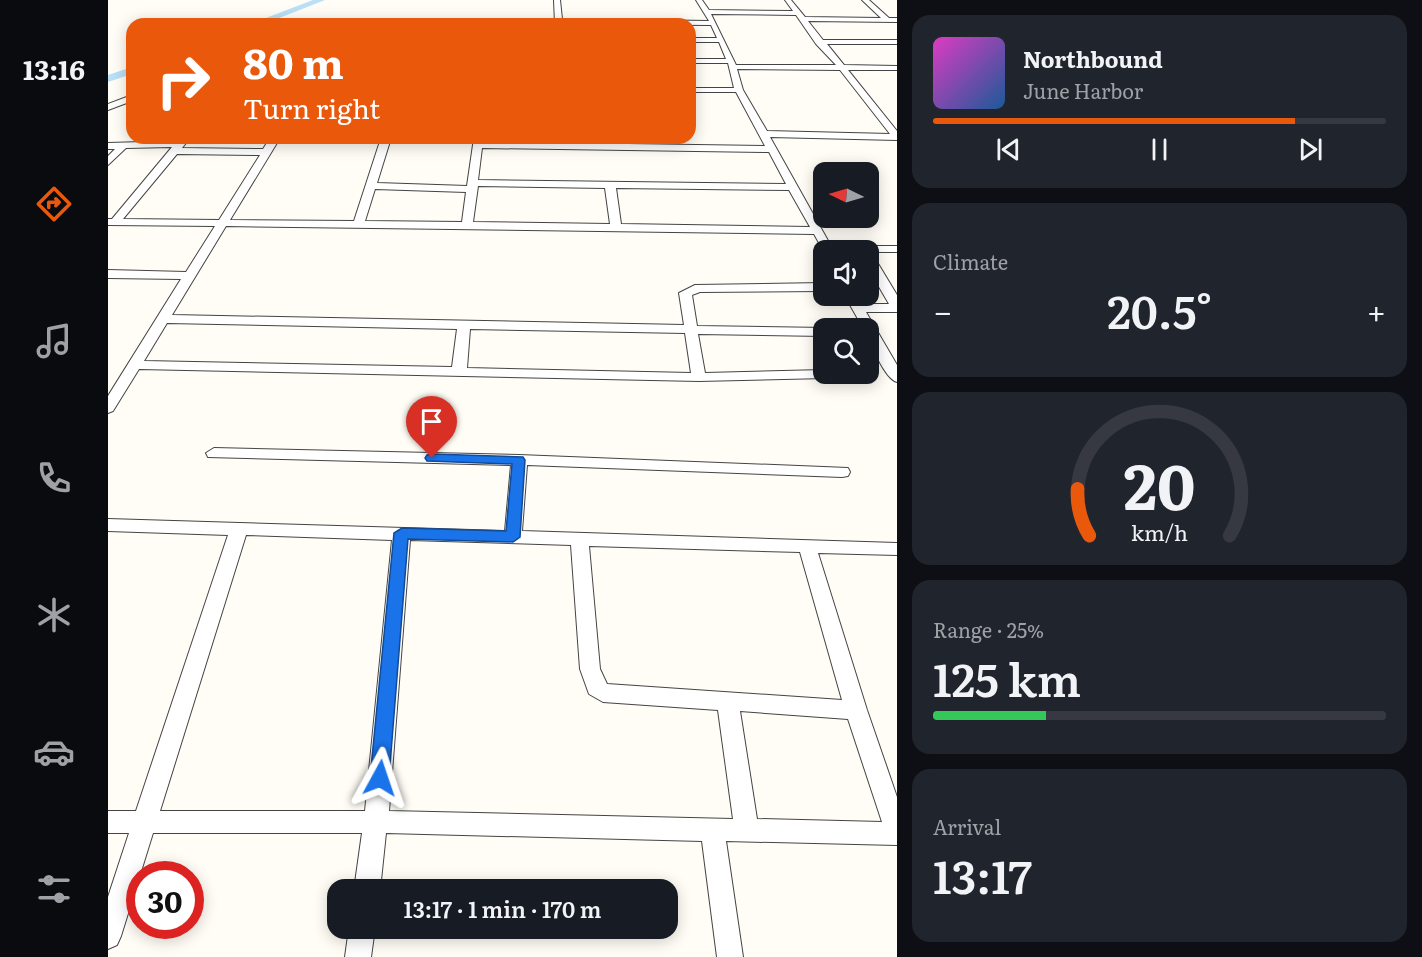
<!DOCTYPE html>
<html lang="en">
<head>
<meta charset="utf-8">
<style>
	:root { --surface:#171b24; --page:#20242c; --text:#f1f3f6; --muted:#9ea1a6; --line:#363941; --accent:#ea580c }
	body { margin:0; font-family:Literata,serif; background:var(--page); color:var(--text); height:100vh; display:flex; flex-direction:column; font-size:22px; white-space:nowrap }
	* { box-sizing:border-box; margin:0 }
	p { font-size:20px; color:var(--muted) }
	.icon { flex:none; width:33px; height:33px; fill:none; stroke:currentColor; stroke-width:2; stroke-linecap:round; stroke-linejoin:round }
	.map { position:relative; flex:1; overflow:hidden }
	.panel { display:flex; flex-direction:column; gap:15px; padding:15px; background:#0d0f14; width:525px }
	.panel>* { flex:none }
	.top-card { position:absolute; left:18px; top:18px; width:570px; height:126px; border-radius:18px; box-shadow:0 3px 15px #0003; background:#ea580c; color:#fff; overflow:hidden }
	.needle { width:39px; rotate:275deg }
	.tools { position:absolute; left:705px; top:162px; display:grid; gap:12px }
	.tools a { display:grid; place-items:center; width:66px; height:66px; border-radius:12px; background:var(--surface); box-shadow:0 3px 15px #0003; font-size:30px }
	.speed { position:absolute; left:18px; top:861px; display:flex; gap:12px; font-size:30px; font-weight:700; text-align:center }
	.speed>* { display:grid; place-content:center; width:78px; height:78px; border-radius:50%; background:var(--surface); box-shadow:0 3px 15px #0003; line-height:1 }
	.speed .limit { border:9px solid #d22; background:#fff; color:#111 }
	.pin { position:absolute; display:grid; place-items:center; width:51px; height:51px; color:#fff; margin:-62px -26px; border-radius:50% 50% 50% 0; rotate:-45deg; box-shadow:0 0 6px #0007 }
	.pin .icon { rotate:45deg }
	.me { position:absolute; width:66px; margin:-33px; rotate:5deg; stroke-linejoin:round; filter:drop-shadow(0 0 4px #0008) }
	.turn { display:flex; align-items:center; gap:21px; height:126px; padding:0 18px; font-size:27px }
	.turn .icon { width:78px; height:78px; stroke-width:2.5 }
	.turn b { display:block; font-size:42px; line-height:51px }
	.big { font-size:45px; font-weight:600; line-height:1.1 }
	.panel .tile { flex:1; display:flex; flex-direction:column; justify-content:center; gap:9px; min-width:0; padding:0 21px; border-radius:18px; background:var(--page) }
	.panel .dial { align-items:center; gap:0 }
	.dial svg { height:156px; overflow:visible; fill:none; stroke:var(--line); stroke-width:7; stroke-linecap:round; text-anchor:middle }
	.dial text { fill:var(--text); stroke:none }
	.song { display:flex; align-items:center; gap:18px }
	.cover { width:72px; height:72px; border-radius:9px; background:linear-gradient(135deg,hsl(310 70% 55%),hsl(210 70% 35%)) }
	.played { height:6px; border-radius:3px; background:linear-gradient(90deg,var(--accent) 80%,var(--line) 80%) }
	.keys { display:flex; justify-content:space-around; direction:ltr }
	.heat { display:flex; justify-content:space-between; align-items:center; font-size:33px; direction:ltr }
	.charge { height:9px; border-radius:4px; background:linear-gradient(90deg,#34c759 25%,var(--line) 0) }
	.trip { position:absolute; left:219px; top:879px; width:351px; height:60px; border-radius:18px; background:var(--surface); box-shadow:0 3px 15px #0003; font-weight:600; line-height:60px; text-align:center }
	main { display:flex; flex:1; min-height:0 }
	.menu { display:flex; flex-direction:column; width:108px; justify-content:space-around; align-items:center; background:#090b0e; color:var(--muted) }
	.menu .icon { width:42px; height:42px }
	.menu .active { color:var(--accent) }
	.menu b { font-size:27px; color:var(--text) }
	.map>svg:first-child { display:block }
</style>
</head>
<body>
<main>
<nav class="menu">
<b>13:16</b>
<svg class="icon active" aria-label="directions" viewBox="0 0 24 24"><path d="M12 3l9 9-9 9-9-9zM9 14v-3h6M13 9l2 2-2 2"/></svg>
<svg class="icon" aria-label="music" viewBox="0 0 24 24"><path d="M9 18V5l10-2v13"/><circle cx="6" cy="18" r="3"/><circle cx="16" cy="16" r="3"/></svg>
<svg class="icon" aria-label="phone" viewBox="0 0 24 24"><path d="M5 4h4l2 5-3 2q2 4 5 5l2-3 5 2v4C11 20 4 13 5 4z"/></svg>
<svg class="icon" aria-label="climate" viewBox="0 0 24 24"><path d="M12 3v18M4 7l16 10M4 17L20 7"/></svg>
<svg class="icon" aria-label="car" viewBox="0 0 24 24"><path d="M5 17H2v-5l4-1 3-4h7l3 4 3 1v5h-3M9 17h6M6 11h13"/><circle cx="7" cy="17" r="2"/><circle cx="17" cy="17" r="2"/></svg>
<svg class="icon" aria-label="filters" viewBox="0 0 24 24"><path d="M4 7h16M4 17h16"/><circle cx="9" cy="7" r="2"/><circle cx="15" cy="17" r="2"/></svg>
</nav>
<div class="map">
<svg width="789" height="957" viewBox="0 0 789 957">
	<rect width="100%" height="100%" fill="#fffdf5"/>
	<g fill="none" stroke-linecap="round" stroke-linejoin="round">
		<path fill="#b9e0f7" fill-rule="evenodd" d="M205,0H217L156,24H142Z
			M24,67V74L0,82V75Z"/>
		<defs>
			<path id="street" d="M446,0H452L454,19L601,21L588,0H594L601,10L685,11L677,0H683L697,17L773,18L754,0H761L781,18H789V22L700,21L715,40H789V44H719L736,65L789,66V70H740L789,131V140L662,137L723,246H789V252H716L706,234L118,226L64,315L576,325L571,293L587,285L716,283V291L592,292L584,295L589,326L718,328H716V336L590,334L597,373L716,370V374H760V371L764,374L762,377L591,381L31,369L5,411L0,413V396L73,279L0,278V270L78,272L107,226L0,225V219H4L64,147L18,148L0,165V156L7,149H0V143L69,141L72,138H82L74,148L155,149L162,138H172L122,220L246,221L273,138H283L269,183L359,186L366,138H376L375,142L657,146L628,92H582V88H626L620,63H582V59H618L611,42H582V38H609L603,25L447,24ZM603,14L688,15L708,44L728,65H628ZM629,69L732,70L782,134L659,131L635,90ZM374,148L661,152L678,184L370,180ZM69,154L152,155L111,220L15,219ZM370,186L497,188L502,224L365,222ZM508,188L681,190L702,227L513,224ZM267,189L358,192L354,222L257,221ZM59,323L349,329L344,367L36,361ZM362,329L577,333L583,373L359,368Z
				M381,21H385L386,24H380Z
				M199,22H313L316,24H196Z
				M24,95V101L0,110V104Z
				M760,254L766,257L789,295V312H758L789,365V382C777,379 760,341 760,328H755L737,296H749L754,304H781L760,268Z
				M106,448L411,455L740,468L742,472L740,476L734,477L419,465L414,531L789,543V555L710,553L759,710L789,797V845L618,841L635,957H609L594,841L278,833L272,890H246L254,833H45L13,936L9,945L0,949V897L21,833H0V811H28L120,535L0,531V519L397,531L403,465L100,457L98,453ZM138,535L284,540L257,811H52ZM302,540L463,545L472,669L481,694L495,702L610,710L625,819L281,811ZM481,546L692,552L734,700L499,684L492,669ZM632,711L740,719L774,822L649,819Z
				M241,928H267L263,957H237Z"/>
		</defs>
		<use href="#street" stroke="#444" stroke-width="2"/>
		<use href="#street" fill="#fff" fill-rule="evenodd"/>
	</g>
	<path fill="#1a73e8" stroke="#114b97" stroke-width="1.5" d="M324,454L415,457L417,460L412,537L405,542L300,539L281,778L279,784L272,786L265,784L262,778L286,533L294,528L398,531L404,464L319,461L317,458L319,455Z"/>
</svg>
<div class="tools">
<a><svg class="needle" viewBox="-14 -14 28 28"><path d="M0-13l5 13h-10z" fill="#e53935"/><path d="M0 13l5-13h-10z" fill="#9ea1a6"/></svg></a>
<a><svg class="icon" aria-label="sound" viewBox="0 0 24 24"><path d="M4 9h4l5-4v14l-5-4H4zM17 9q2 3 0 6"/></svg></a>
<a><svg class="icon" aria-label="search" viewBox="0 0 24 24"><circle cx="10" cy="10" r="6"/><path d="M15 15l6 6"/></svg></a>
</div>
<div class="speed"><div class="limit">30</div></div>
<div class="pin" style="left:324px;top:458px;background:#d93025"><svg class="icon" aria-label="arrive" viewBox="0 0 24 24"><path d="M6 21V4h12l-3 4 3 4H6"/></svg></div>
<svg class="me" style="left:272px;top:778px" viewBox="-20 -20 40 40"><path d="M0-17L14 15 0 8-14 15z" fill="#1a73e8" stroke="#fff" stroke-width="4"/></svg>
<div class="trip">13:17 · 1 min · 170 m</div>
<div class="top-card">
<div class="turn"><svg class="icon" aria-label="right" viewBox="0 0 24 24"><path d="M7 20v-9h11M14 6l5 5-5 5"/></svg><div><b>80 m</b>Turn right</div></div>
</div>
</div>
<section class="panel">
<div class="tile">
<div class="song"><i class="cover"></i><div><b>Northbound</b><p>June Harbor</p></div></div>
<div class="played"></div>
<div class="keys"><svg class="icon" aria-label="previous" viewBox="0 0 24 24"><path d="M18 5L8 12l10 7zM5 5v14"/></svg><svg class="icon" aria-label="pause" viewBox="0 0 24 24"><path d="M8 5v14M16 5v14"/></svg><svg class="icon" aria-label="next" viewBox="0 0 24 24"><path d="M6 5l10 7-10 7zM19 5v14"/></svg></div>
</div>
<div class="tile"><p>Climate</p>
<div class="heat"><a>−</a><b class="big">20.5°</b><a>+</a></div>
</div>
<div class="tile dial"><svg viewBox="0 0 100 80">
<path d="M14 69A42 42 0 1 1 86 69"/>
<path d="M14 69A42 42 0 0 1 8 45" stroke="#ea580c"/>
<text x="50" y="56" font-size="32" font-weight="700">20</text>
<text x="50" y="72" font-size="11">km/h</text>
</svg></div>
<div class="tile"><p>Range · 25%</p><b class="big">125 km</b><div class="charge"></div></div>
<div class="tile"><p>Arrival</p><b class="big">13:17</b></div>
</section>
</main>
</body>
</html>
